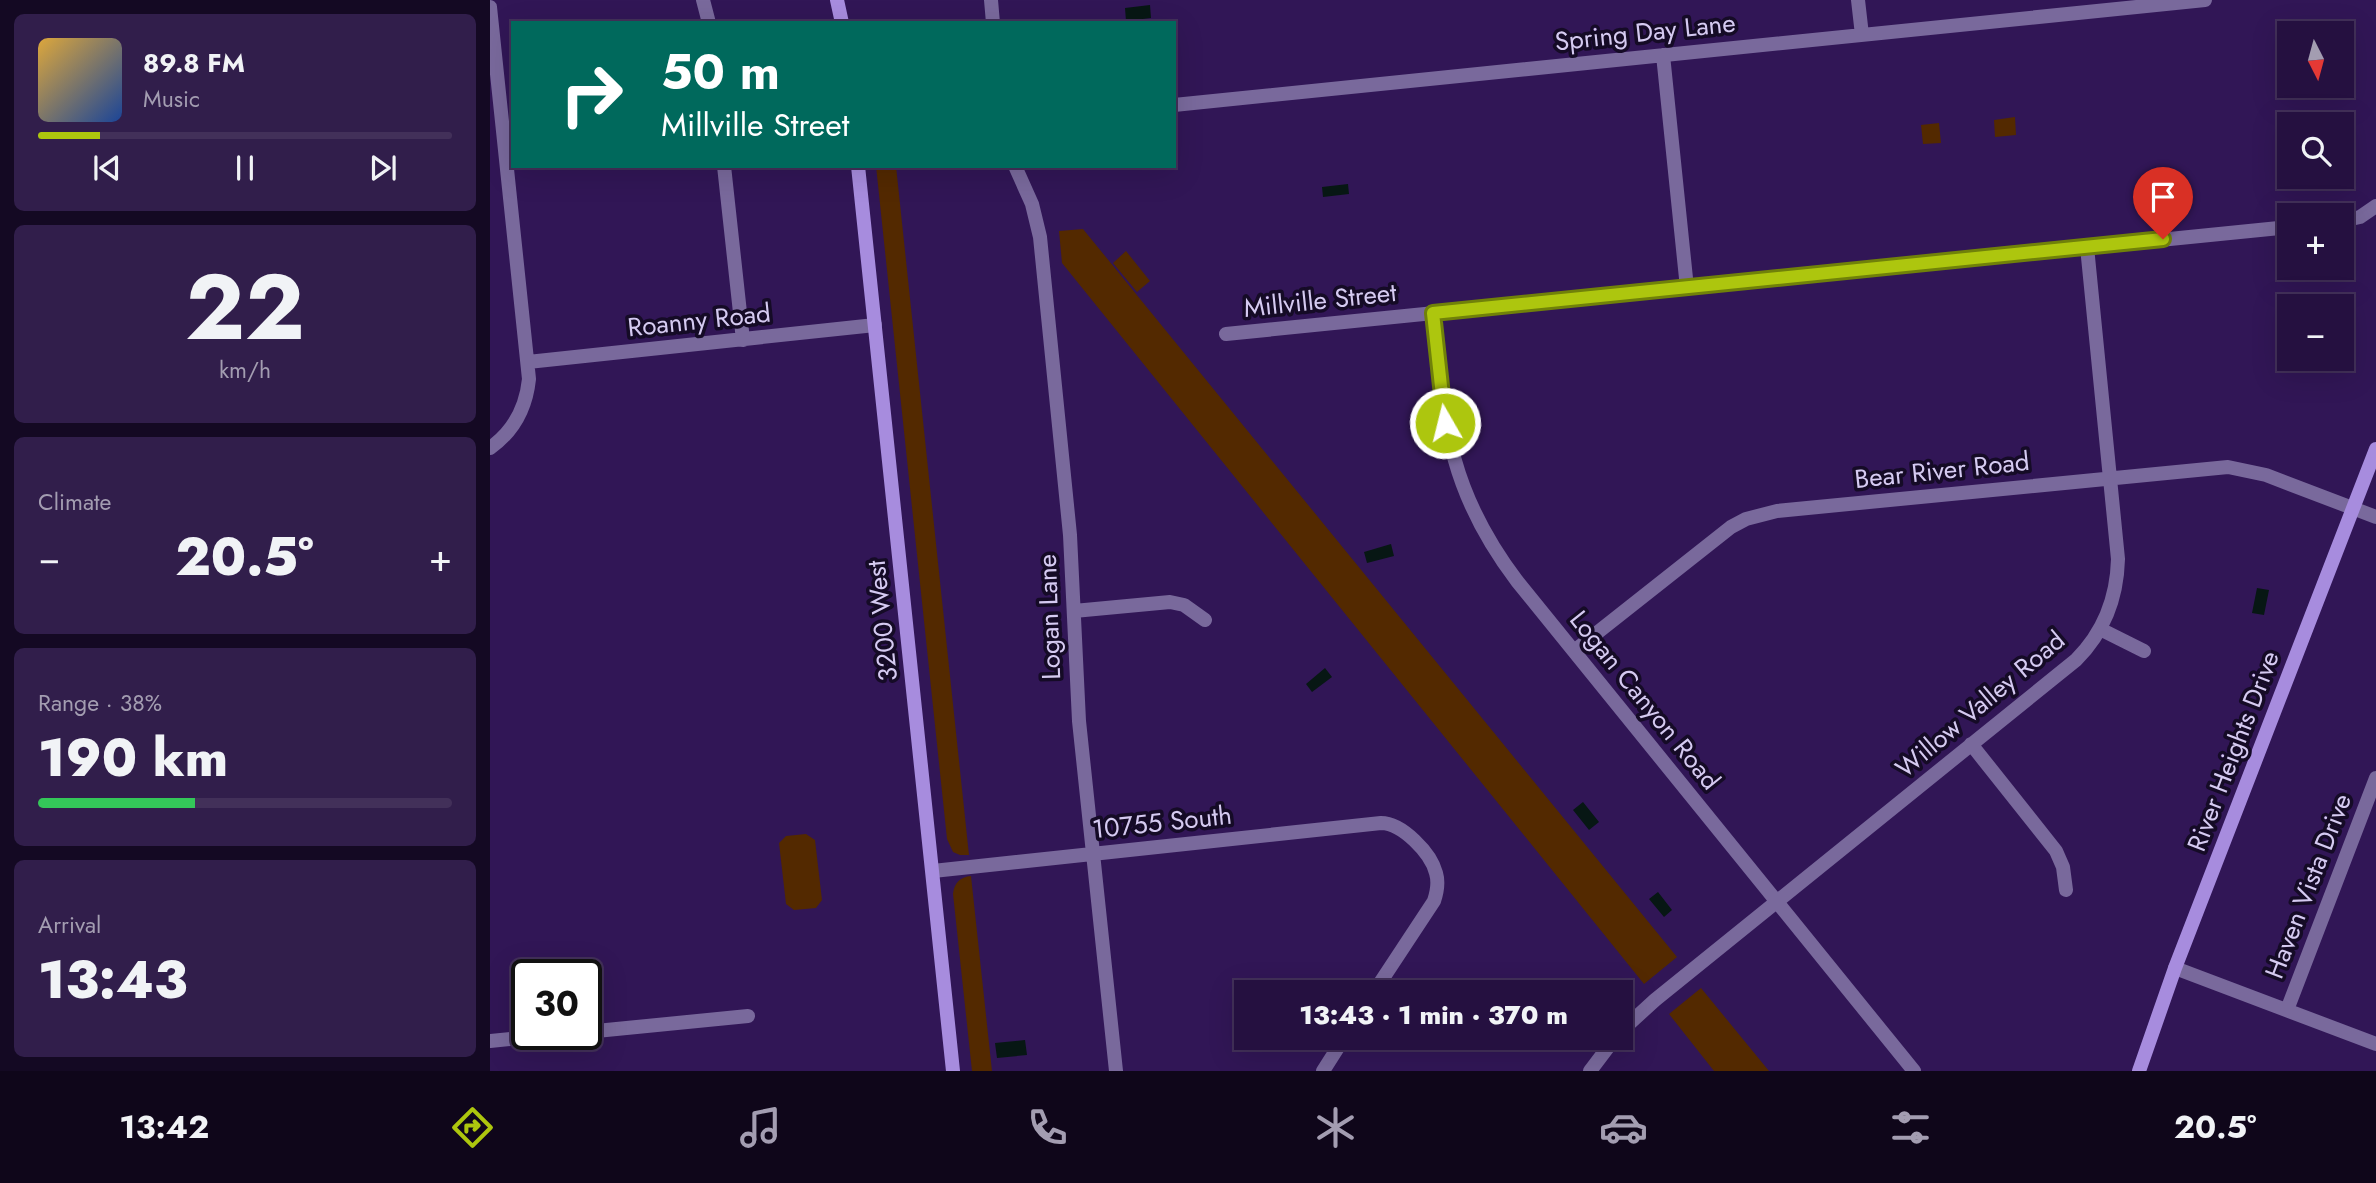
<!DOCTYPE html>
<html lang="en">
<head>
<meta charset="utf-8">
<style>
	:root { --surface:#251040; --page:#311e4b; --text:#f1f3f6; --muted:#a39db1; --line:#423059; --accent:#adc60e }
	body { margin:0; font-family:Jost,sans-serif; background:var(--page); color:var(--text); height:100vh; display:flex; flex-direction:column; font-size:26px; white-space:nowrap }
	* { box-sizing:border-box; margin:0 }
	p { font-size:23px; color:var(--muted) }
	.icon { flex:none; width:38px; height:38px; fill:none; stroke:currentColor; stroke-width:2; stroke-linecap:round; stroke-linejoin:round }
	.map { position:relative; flex:1; overflow:hidden }
	.sheet { display:flex; flex-direction:column; gap:14px; padding:14px; background:#140923; width:490px }
	.sheet>* { flex:none }
	.guide { position:absolute; left:21px; top:21px; width:665px; height:147px; border-radius:0px; box-shadow:0 7px 28px #0002,0 0 0 2px var(--line); background:#00695c; color:#fff; overflow:hidden }
	.needle { width:46px; rotate:174deg }
	.tools { position:absolute; left:1787px; top:21px; display:grid; gap:14px }
	.tools a { display:grid; place-items:center; width:77px; height:77px; border-radius:0px; background:var(--surface); box-shadow:0 7px 28px #0002,0 0 0 2px var(--line); font-size:35px }
	.speed { position:absolute; left:21px; top:959px; display:flex; gap:14px; font-size:35px; font-weight:700; text-align:center }
	.speed>* { display:grid; place-content:center; width:91px; height:91px; border-radius:50%; background:var(--surface); box-shadow:0 7px 28px #0002,0 0 0 2px var(--line); line-height:1 }
	.speed .limit { border:4px solid #111; border-radius:10px; background:#fff; color:#111 }
	.pin { position:absolute; display:grid; place-items:center; width:60px; height:60px; color:#fff; margin:-72px -30px; border-radius:50% 50% 50% 0; rotate:-45deg; box-shadow:0 0 7px #0007 }
	.pin .icon { rotate:45deg }
	.me { position:absolute; width:77px; margin:-38px; rotate:352deg; stroke-linejoin:round; filter:drop-shadow(0 0 5px #0008) }
	.turn { display:flex; align-items:center; gap:24px; height:147px; padding:0 35px; font-size:32px }
	.turn .icon { width:91px; height:91px; stroke-width:2.5 }
	.turn b { display:block; font-size:49px; line-height:60px }
	.big { font-size:52px; font-weight:800; line-height:1.1 }
	.sheet .tile { flex:1; display:flex; flex-direction:column; justify-content:center; gap:10px; min-width:0; padding:0 24px; border-radius:10px; background:var(--page) }
	.sheet .dial { align-items:center; gap:0 }
	.dial b { font-size:91px; line-height:1 }
	.song { display:flex; align-items:center; gap:21px }
	.cover { width:84px; height:84px; border-radius:10px; background:linear-gradient(135deg,hsl(40 70% 55%),hsl(220 70% 35%)) }
	.played { height:7px; border-radius:4px; background:linear-gradient(90deg,var(--accent) 15%,var(--line) 15%) }
	.keys { display:flex; justify-content:space-around; direction:ltr }
	.heat { display:flex; justify-content:space-between; align-items:center; font-size:38px; direction:ltr }
	.charge { height:10px; border-radius:5px; background:linear-gradient(90deg,#34c759 38%,var(--line) 0) }
	.trip { position:absolute; left:744px; top:980px; width:399px; height:70px; border-radius:0px; background:var(--surface); box-shadow:0 7px 28px #0002,0 0 0 2px var(--line); font-weight:800; line-height:70px; text-align:center }
	.tab-bar { display:flex; height:112px; justify-content:space-around; align-items:center; background:#0f061a; color:var(--muted) }
	.tab-bar .icon { width:49px; height:49px }
	.tab-bar .active { color:var(--accent) }
	.tab-bar b { font-size:32px; color:var(--text) }
	main { display:flex; flex:1; min-height:0 }
	.map>svg:first-child { display:block }
</style>
</head>
<body>
<main>
<section class="sheet">
<div class="tile">
<div class="song"><i class="cover"></i><div><b>89.8 FM</b><p>Music</p></div></div>
<div class="played"></div>
<div class="keys"><svg class="icon" aria-label="previous" viewBox="0 0 24 24"><path d="M18 5L8 12l10 7zM5 5v14"/></svg><svg class="icon" aria-label="pause" viewBox="0 0 24 24"><path d="M8 5v14M16 5v14"/></svg><svg class="icon" aria-label="next" viewBox="0 0 24 24"><path d="M6 5l10 7-10 7zM19 5v14"/></svg></div>
</div>
<div class="tile dial"><b>22</b><p>km/h</p></div>
<div class="tile"><p>Climate</p>
<div class="heat"><a>−</a><b class="big">20.5°</b><a>+</a></div>
</div>
<div class="tile"><p>Range · 38%</p><b class="big">190 km</b><div class="charge"></div></div>
<div class="tile"><p>Arrival</p><b class="big">13:43</b></div>
</section>
<div class="map">
<svg width="1886" height="1071" viewBox="0 0 1886 1071">
	<rect width="100%" height="100%" fill="#311656"/>
	<path fill="#532900" d="M1525,117L1526,135L1505,137L1504,120Z
		M1449,123L1451,143L1433,144L1431,125Z
		M386,166H406L479,855H470L463,852L457,839Z
		M593,229L1187,957L1154,984L572,263L569,231Z
		M636,251L660,281L647,292L623,263Z
		M316,834L325,840L332,900L326,908L304,910L296,904L289,843L296,836Z
		M481,876L502,1071H482L463,894C464,883 470,877 481,876Z
		M1211,988L1279,1071H1224L1179,1014Z"/>
	<path fill="#071714" d="M660,5L661,18L636,21L635,8Z
		M858,184L859,194L833,197L832,187Z
		M901,544L904,556L877,563L874,552Z
		M1767,588L1779,590L1774,615L1762,613Z
		M835,668L842,677L822,692L816,684Z
		M1093,802L1109,822L1099,830L1083,810Z
		M1168,892L1182,910L1174,917L1159,899Z
		M535,1040L537,1055L507,1058L505,1043Z"/>
	<g fill="none" stroke-linecap="round" stroke-linejoin="round">
		<path stroke="#79699c" stroke-width="14" d="M213,0L219,23
			M501,0L503,23
			M1368,0L1372,35
			M0,7L39,379C36,408 24,431 0,448
			M1173,55L1197,288
			M684,105L1715,0
			M234,166L253,340
			M525,166L542,204L550,237L580,535L589,721L626,1071
			M1852,221L1870,217L1886,206
			M943,314C954,423 958,490 1027,581L1424,1071
			M736,334L1799,227
			M38,362L385,325
			M584,611L680,602L694,605L715,620
			M1610,629L1654,651
			M1084,651L1241,527L1256,519L1287,511L1738,467L1776,475L1886,517
			M1481,744L1566,851L1573,867L1576,890
			M443,871L891,823C912,823 941,853 946,873C949,883 947,892 944,901L884,992
			M1685,968L1886,1044
			M1797,1010L1886,778
			M96,1032L258,1016
			M1130,1032L1165,1000L1586,660C1614,632 1627,599 1628,559L1597,247
			M0,1041L70,1034
			M833,1071L854,1038
			M1100,1071L1125,1038"/>
		<path stroke="#a78cde" stroke-width="14" d="M347,0L352,23
			M368,166L463,1071
			M1649,1071L1685,968L1886,449"/>
	</g>
	<g fill="none" stroke-linecap="round" stroke-linejoin="round">
		<defs>
			<path id="route" d="M955,423L943,313L1673,239"/>
		</defs>
		<use href="#route" stroke="#708109" stroke-width="18"/>
		<use href="#route" stroke="#adc60e" stroke-width="12"/>
	</g>
	<g text-anchor="middle" stroke-width="7" stroke-linejoin="round" paint-order="stroke">
		<g font-size="26" fill="#d5caf1" stroke="#150b26">
			<text transform="translate(1155 32) rotate(-6)" y="9">Spring Day Lane</text>
			<text transform="translate(830 300) rotate(-6)" y="9">Millville Street</text>
			<text transform="translate(209 320) rotate(-6)" y="9">Roanny Road</text>
			<text transform="translate(1452 470) rotate(-6)" y="9">Bear River Road</text>
			<text transform="translate(559 617) rotate(-92)" y="9">Logan Lane</text>
			<text transform="translate(392 621) rotate(-96)" y="9">3200 West</text>
			<text transform="translate(1155 700) rotate(51)" y="9">Logan Canyon Road</text>
			<text transform="translate(1490 704) rotate(-40)" y="9">Willow Valley Road</text>
			<text transform="translate(1743 751) rotate(-69)" y="9">River Heights Drive</text>
			<text transform="translate(672 822) rotate(-6)" y="9">10755 South</text>
			<text transform="translate(1818 886) rotate(-69)" y="9">Haven Vista Drive</text>
		</g>
	</g>
</svg>
<div class="tools">
<a><svg class="needle" viewBox="-14 -14 28 28"><path d="M0-13l5 13h-10z" fill="#e53935"/><path d="M0 13l5-13h-10z" fill="#a39db1"/></svg></a>
<a><svg class="icon" aria-label="search" viewBox="0 0 24 24"><circle cx="10" cy="10" r="6"/><path d="M15 15l6 6"/></svg></a>
<a>+</a>
<a>−</a>
</div>
<div class="speed"><div class="limit">30</div></div>
<div class="pin" style="left:1673px;top:239px;background:#d93025"><svg class="icon" aria-label="arrive" viewBox="0 0 24 24"><path d="M6 21V4h12l-3 4 3 4H6"/></svg></div>
<svg class="me" style="left:955px;top:423px" viewBox="-20 -20 40 40"><circle r="17" fill="#adc60e" stroke="#fff" stroke-width="3"/><path d="M0-11L8 9 0 5-8 9z" fill="#fff"/></svg>
<div class="trip">13:43 · 1 min · 370 m</div>
<div class="guide">
<div class="turn"><svg class="icon" aria-label="right" viewBox="0 0 24 24"><path d="M7 20v-9h11M14 6l5 5-5 5"/></svg><div><b>50 m</b>Millville Street</div></div>
</div>
</div>
</main>
<nav class="tab-bar">
<b>13:42</b>
<svg class="icon active" aria-label="directions" viewBox="0 0 24 24"><path d="M12 3l9 9-9 9-9-9zM9 14v-3h6M13 9l2 2-2 2"/></svg>
<svg class="icon" aria-label="music" viewBox="0 0 24 24"><path d="M9 18V5l10-2v13"/><circle cx="6" cy="18" r="3"/><circle cx="16" cy="16" r="3"/></svg>
<svg class="icon" aria-label="phone" viewBox="0 0 24 24"><path d="M5 4h4l2 5-3 2q2 4 5 5l2-3 5 2v4C11 20 4 13 5 4z"/></svg>
<svg class="icon" aria-label="climate" viewBox="0 0 24 24"><path d="M12 3v18M4 7l16 10M4 17L20 7"/></svg>
<svg class="icon" aria-label="car" viewBox="0 0 24 24"><path d="M5 17H2v-5l4-1 3-4h7l3 4 3 1v5h-3M9 17h6M6 11h13"/><circle cx="7" cy="17" r="2"/><circle cx="17" cy="17" r="2"/></svg>
<svg class="icon" aria-label="filters" viewBox="0 0 24 24"><path d="M4 7h16M4 17h16"/><circle cx="9" cy="7" r="2"/><circle cx="15" cy="17" r="2"/></svg>
<b>20.5°</b>
</nav>
</body>
</html>
